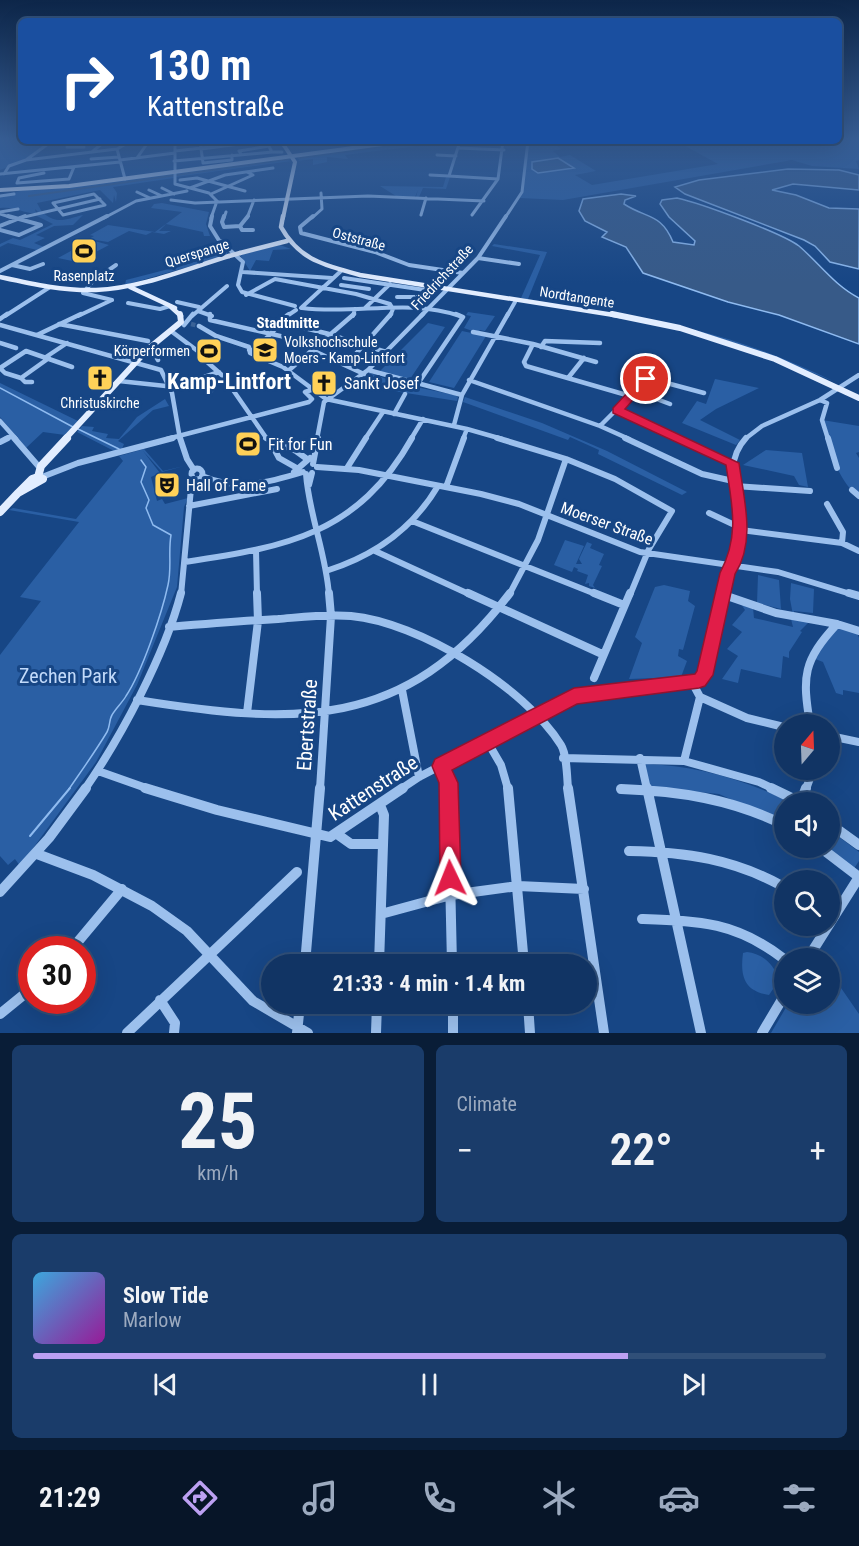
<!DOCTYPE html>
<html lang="en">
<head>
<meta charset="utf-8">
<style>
	:root { --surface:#113464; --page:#1a3c6a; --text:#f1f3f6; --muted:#9caabf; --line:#304f78; --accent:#bca0f2 }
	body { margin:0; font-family:"Roboto Condensed",sans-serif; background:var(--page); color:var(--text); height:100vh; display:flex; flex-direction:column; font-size:22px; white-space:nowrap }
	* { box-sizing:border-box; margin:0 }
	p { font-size:20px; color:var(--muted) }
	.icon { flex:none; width:33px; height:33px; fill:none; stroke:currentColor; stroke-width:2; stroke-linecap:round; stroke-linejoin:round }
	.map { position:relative; height:1033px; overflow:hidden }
	.details { display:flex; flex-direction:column; gap:12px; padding:12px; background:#091d37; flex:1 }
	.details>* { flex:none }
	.banner { position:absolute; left:18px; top:18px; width:824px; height:126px; border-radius:9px; box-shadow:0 6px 24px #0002,0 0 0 2px var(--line); background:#1a4fa0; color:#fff; overflow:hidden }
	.needle { width:39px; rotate:19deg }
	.fabs { position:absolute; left:774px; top:714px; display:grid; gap:12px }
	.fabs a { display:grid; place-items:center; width:66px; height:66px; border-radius:50%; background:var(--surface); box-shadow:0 6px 24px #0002,0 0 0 2px var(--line); font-size:30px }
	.speed { position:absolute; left:18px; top:936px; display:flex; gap:12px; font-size:30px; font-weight:700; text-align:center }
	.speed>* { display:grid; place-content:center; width:78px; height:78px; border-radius:50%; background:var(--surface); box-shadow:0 6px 24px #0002,0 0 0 2px var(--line); line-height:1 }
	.speed .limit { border:9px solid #d22; background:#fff; color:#111 }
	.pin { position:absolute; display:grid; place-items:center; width:51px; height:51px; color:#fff; margin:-26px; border:3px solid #fff; border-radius:50%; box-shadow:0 2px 6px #0007 }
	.me { position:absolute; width:66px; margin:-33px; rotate:358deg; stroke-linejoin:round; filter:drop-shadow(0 0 4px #0008) }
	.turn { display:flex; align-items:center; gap:21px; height:126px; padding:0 30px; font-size:27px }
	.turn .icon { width:78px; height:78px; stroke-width:2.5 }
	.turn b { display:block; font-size:42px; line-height:51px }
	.big { font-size:45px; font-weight:700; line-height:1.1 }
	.details .card { flex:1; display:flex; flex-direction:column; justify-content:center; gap:9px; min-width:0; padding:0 21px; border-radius:9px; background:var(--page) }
	.details .dial { align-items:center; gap:0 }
	.dial b { font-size:78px; line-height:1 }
	.song { display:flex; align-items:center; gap:18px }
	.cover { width:72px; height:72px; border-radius:9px; background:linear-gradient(135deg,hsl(200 70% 55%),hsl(300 70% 35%)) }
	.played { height:6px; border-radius:3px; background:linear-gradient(90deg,var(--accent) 75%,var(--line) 75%) }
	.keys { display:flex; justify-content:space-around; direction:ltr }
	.heat { display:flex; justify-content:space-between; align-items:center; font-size:33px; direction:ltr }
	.details .tiles { flex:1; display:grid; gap:12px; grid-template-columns:1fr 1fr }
	.card:last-child { grid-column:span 2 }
	.trip { position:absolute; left:261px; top:954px; width:336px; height:60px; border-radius:30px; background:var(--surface); box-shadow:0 6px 24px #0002,0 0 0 2px var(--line); font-weight:700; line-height:60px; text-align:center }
	.tab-bar { display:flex; height:96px; justify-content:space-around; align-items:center; background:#071528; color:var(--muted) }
	.tab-bar .icon { width:42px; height:42px }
	.tab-bar .current { color:var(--accent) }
	.tab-bar b { font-size:27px; color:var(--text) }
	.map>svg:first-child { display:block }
</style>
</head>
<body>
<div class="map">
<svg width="859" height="1033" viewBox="0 0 859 1033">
	<rect width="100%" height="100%" fill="#174685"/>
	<path fill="#2a5fa4" d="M0,138H21V141H52L21,162L0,170Z
		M839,138H859V160L856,161L859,169L812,166L792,160L563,200L520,198L528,141H585L592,145L582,142L557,146L561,149L553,151L560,157L570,155L596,171L575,175L592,185L718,164L678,142L838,141Z
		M408,141H458L345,155L348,159L327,157V162L313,165V159L298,161L301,157Z
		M285,159L291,161L176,177V173Z
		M174,172V178L113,187L117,193L116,202L114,195L113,203L100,190L37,203L42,212H38L35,209L36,213C24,214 16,206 0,208V196L19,191Z
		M446,177H450L446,189L423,188L419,197H416L418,190L415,197L396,196L380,186L443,187Z
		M162,203L209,212L206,224L210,236H204L203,232L166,224L159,231H171L164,234L152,232L146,235L129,231L108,242L89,239L94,236L90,235L108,225L155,232L182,212L151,208L154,204Z
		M43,213C58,225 66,219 83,215L73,225L54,226L36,235L45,238L34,243L44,247L37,250L8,243L0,247V244L13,238L20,240L53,224L35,215Z
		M91,240L109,245L77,262L58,258Z
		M494,244L547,252L528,299C583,310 640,317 695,330C742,341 789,360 833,381L752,349L707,334L521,298L540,255L492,246Z
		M280,245L291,249L273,250L269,261L256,260L250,271L240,255Z
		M220,247L228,253L226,256L125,285L126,280L192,263Z
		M468,312L495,316L485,331L480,330L478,333L464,328L471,316L466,315Z
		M428,323L445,327L408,382L378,373Z
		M462,331L486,336L454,388L429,382Z
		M370,373L401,384L455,395L458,397L457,401L355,385Z
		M715,379L759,388L716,409L700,420L740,440L736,445L682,423L697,401L706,404Z
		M0,383L78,421L65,435L43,432L26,448L0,417Z
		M465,397L542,423L607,451L687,492L682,495L598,454L599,450L570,437L568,440L463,402Z
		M165,399L169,406L153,410L118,441L124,444L122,449L114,451L77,432L82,426L94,427L92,431L108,434L106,438L119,439L137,417Z
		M822,420L859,426V452L856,453L859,458V492H853C834,471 829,446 822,420Z
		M144,449L163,471L184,466L162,472L143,451L160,473L151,477L157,501L162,499L165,504L188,498L184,507L177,587L137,685L96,762L20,866L15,859L8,865L0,856V655L41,601L20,597L79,522L9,510L13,508L76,519L123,461L119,456Z
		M766,450L802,453L808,487L799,485L794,476L743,465Z
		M565,540L584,546L576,564H582L579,559L587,542L592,544L590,548L604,554L599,565L602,566L593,585L595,588L589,586V583L585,584L588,575L577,571L578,569L574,567L572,572L554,565Z
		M758,575L779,580L781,609L757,603Z
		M791,583L814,589L813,613L794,611V615L813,618L800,631L802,632L789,652V658L783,656L781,678L741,669L738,683L722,679L738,656L727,649L742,632L732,625L745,610L741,604L753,608L754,618L793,627L790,615H793L790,599Z
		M664,585L690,591L688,601L695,606L683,650L679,649L678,656L687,661L681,677L629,679L642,643L635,637L655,587Z
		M835,626L857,633L859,638V693L843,690V695L836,693L823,662L810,657Z
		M644,764C694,765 746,780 790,802H784V823L719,794L650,787Z
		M830,830L859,852V861L853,870L824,848H830Z
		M747,952C763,954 774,964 779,980L769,995C744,991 740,976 743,953Z
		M830,972L859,1014V1033H771L788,1004H830Z"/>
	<path fill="#375a88" stroke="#8fbbf0" stroke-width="1.5" d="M558,158L574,168L538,173L532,169V162Z
		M788,169L839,170L859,175V190L793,184L772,190L796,195L829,208L859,209V269L830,262L815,246L804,240L685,194L675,187L699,180Z
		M621,194L636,196L625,200L624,204C647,219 661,213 673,242L694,245L695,241L669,217L660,204L662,200L677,198C700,203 782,233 799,246C819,263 835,286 859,298V344L779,315L728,302L643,273L626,247L602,237L607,232L585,221L579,211L583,199Z"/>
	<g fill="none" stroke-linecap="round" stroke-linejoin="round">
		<path stroke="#8fbbf0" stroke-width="1.5" d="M0,388L73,427
			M78,429L119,449
			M69,789C82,770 95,752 107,732C110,727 109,720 112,715C116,708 122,703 126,696C142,672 162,613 168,585C172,568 168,552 171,535L153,525L146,508L149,500L141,482L146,467L141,460"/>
		<path stroke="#8fbbf0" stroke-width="2" d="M30,836L70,788"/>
		<path stroke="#375a88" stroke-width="2" d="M299,158L422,141
			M29,196L289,159"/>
		<path stroke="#3a6297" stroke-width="4.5" stroke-dasharray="4.5 2" stroke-linecap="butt" d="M191,324L199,326"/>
		<path stroke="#9cc0ed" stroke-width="3" d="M175,141V184L209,193L217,201
			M200,141L203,163L232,160V155
			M460,141L449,176L498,179
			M67,147H84
			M459,148L504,150
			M117,149L125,179
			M175,151L255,142L201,149
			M92,152L105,141
			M272,152H282
			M241,154L239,151L269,146
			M437,155L456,156
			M137,158L149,141
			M91,159L119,157
			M26,160L117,149L131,141
			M120,160L175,153
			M174,161L272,152L267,143
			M44,173L19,178L17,183L69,179L74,167
			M0,174L120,162
			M4,174L9,166L26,160L52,141
			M430,175L449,176
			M180,180L197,178L245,191
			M162,188L174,194
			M190,188L225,175L273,168
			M149,190L162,196
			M137,192L150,198
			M94,194L105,205L63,215L53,203Z
			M211,194L253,175L247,172
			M0,196L14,194
			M171,200L195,203L368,196L484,201
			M0,212L18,209
			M0,214L13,218
			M421,215L426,198
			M472,215L498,179L503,141
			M20,218L100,199
			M104,218L136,201L187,191L182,192
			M211,218L217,201
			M224,218L226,212
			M247,218L254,200
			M312,218L322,209L321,193
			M505,218L522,192L528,141"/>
		<path stroke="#9cc0ed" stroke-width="4" d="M212,216L210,226L220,242
			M224,216L222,222L224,227L240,226
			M248,216L240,226L242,230H253
			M313,216L300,227L301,233L375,252L409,265L463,273
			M0,226L25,216
			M0,230L19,235L41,225L8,216
			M220,241L243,262L238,285L242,292L295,306
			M478,258L519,264
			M12,265L30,269L43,264
			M0,271L107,216
			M243,272L332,278
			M344,278L432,291
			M341,285L369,289
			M246,295L275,279L356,294L390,304L393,309L390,316
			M397,297H416
			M112,300L83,293L93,281L116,265
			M177,302L199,307
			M128,303L160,309L170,306
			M301,308L341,271
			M302,308C356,315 408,298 460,316
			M365,308L390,284
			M198,311L212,316
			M5,316L50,287
			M78,316L112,300
			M192,316L227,286
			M287,316L296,310
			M353,316L355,309
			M421,316L478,258L506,216
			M507,316L515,302"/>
		<path stroke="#9cc0ed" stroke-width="4.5" d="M210,314V320L320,345
			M0,319L7,314
			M280,322L329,334
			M59,324L148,341
			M0,325L161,370L172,393L180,439
			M184,325L193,314
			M199,326L216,336L249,347L250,353L283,367L326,399L467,429L502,439
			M171,331L207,358L206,361L224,377L267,439
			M473,332L533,344L596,362
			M37,335L81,314
			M331,335L386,352
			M0,343L16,348
			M533,344L524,362L526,366L630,396
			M541,347L545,341L600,343
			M148,349L152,350L158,360
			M249,350H255L280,324L279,321L289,314
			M314,351L364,374
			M46,357L67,343
			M346,365L391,314
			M0,368L26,351L72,367
			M0,368L5,373L21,378
			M368,370L462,395
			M288,371L354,314
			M568,378L584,358
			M201,380L212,389L209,394
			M469,380L600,426L629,439
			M119,381L175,387L219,372
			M32,382H25L21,378L49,358
			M417,385L463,317L456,314
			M635,391L670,404
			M820,400L827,403L822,420L828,439
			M617,410L681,439
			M394,414L405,394
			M0,421L16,439
			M454,425L462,395L508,314
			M600,426L648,378L704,393
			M5,439L12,436
			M167,439L309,402L312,399L305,392L311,390
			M317,439L324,402L368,370L423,314
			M365,439L383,412
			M411,439L423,419
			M463,439L467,429
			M745,439L762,426L820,400L859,375"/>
		<path stroke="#9cc0ed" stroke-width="6" d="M14,438L40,468
			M180,438L187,459L194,470
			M266,438L296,451L307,459
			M497,438L566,459L615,479L672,511L649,549L630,595
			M625,438L702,474L733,481
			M678,438L732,463
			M828,438L837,468
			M0,442L8,438
			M271,443L279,458L295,467
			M313,464L318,438
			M317,467L359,470L481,494L519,504L640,552L778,572L854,595
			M347,468L366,438
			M191.5 474a5.5 5.5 0 1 1 11 0a5.5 5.5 0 1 1-11 0Z
			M294,472L310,458
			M306,474C309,515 326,553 329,595
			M202,476C238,491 267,483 303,472
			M42,477L78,463L173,438
			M309,485L312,473
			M735,486L810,491
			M446,487L464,438
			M852,490L859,496
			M827,504L843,532L842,543
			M189,506L277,489
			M709,513L741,528
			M412,521L598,595
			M741,530L842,543L859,551
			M256,550L257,595
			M375,551L471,595
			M185,562C287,547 358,534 412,438
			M326,571C374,556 412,530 438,486
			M181,595L192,478
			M509,595L538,540L566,459
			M723,595C727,576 738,559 740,541C744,506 718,468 746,438"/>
		<path stroke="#9cc0ed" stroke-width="8" d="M468,593L602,654
			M594,593L624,605
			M849,593L859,596
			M724,595L776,613L837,624
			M169,627C205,624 242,621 278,619C303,617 327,614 351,616C418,622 525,687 561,745C567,755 567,777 568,789
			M594,678L630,593
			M402,690L419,777
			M700,697L747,718L784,727
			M137,700C294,725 405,732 510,593
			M247,713L258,621L257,593
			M810,724C802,676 803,661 837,624L859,631
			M830,736L859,742
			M487,741L501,765L508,789
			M563,758L684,761L759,782L774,789
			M640,758L647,789
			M684,761L700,697L692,682
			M441,766L448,789
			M98,771L149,789
			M85,789C121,737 165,655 181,593
			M320,789L331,616L329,593
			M401,789L419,777L574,696L699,681L705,675L723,593
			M621,789H628
			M806,789L813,770"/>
		<path stroke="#9cc0ed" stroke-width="10" d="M145,788L217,810L330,837L403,788
			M448,788L452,964
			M508,788L524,964
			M568,788L604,1033
			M647,788L701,1033
			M771,788L800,802
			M621,789C679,791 732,799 784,825
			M801,802L806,788
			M830,824L859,845
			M337,834L351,844H383
			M821,848L859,877
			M629,851C686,852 734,859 784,887
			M37,854L93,875L152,906L187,931L253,1001L308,1033
			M0,892L49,838L86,788
			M381,914L451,895L518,886L584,889
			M642,919C700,921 736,922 784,959
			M71,950L122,889
			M808,958L859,877
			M305,964L320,788
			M379,964L384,815L380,805
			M160,1000L175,1023L174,1033
			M453,1004V1033
			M528,1004L530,1033
			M0,1014L32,988
			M127,1033L297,872
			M297,1033L300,1004
			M376,1033L377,1004
			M762,1033L784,996"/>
		<path stroke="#e2edff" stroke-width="4" d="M281,141L295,162L283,218
			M0,190L69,186L405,141"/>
		<path stroke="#e2edff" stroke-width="4.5" d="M283,216L281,227C300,261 325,265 360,275L620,316
			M240,253L287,241
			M0,277C32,284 63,291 96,290C141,288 186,269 229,256
			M130,287L175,308
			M170,306L181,316"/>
		<path stroke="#e2edff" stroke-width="6" d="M612,314L680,328L775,359L859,398
			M65,439L148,349L181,322L180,314"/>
		<path stroke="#e2edff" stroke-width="8" d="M38,477L41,466L67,438
			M38,477L43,479L18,493L32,479Z
			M0,512L18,493"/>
		<path stroke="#e2edff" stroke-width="4.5" d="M229,256L240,253"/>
	</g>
	<linearGradient id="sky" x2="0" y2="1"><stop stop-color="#0d2649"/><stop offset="0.49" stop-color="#365d94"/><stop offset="1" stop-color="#365d94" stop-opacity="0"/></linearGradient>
	<rect width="859" height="283" fill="url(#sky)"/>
	<path fill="#e11d48" stroke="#92132f" stroke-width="1.5" d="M642,377L651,379L625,409L739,463C744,500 756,541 735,574L713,675L705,686L699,688L577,704L452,770L458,783L461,878L458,885L450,888L443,885L440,878L439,783L432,766L435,759L574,688L695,674L697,671L720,573C740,535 732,505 726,465L613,413V408Z"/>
	<defs>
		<symbol id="stadium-square" viewBox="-11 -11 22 22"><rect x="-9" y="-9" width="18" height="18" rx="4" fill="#ffd158" stroke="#174685"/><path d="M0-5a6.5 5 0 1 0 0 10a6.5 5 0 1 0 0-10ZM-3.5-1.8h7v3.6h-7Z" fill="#111"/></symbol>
		<symbol id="university-square" viewBox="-11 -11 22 22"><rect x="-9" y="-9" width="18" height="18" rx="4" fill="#ffd158" stroke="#174685"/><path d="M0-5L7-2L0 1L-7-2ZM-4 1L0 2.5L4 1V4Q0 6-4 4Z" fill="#111"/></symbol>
		<symbol id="church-square" viewBox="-11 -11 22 22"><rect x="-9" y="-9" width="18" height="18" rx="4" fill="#ffd158" stroke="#174685"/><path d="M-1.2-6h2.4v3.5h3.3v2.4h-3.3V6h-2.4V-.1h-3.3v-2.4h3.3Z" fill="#111"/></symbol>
		<symbol id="theatre-square" viewBox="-11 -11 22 22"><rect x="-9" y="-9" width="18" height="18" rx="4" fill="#ffd158" stroke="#174685"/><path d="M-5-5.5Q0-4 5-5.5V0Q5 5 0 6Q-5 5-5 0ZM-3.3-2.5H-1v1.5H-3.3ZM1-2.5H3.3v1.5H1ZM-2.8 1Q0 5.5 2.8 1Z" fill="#111"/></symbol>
	</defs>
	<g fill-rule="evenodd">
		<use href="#stadium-square" x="69" y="236" width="30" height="30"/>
		<use href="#university-square" x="250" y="335" width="30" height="30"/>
		<use href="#stadium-square" x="194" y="336" width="30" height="30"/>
		<use href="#church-square" x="85" y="363" width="30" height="30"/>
		<use href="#church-square" x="309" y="368" width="30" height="30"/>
		<use href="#stadium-square" x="233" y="429" width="30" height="30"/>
		<use href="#theatre-square" x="152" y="470" width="30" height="30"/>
	</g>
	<g text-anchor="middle" stroke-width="6" stroke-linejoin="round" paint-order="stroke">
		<g font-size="14" fill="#fff" stroke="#174685">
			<text transform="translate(359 239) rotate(15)" y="5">Oststraße</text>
			<text transform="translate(197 253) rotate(-17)" y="5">Querspange</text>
			<text transform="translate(442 277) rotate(-47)" y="5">Friedrichstraße</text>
			<text transform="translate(577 297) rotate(9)" y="5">Nordtangente</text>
		</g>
		<g font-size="14" fill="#fff" stroke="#174685">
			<text x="84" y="281">Rasenplatz</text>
			<text x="284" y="347" text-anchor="start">Volkshochschule<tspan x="284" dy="16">Moers - Kamp-Lintfort</tspan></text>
			<text x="190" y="356" text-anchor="end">Körperformen</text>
			<text x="100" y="408">Christuskirche</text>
		</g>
		<g font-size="15" font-weight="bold" fill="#fff" stroke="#174685">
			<text x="288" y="328">Stadtmitte</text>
		</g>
		<g font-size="16" fill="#fff" stroke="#174685" text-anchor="start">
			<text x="344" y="389">Sankt Josef</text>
			<text x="268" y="450">Fit for Fun</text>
			<text x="186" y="491">Hall of Fame</text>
		</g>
		<g font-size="16" fill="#fff" stroke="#174685">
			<text transform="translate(607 523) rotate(20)" y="6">Moerser Straße</text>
		</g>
		<g font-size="20" fill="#c2dafa" stroke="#174685">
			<text x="68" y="683">Zechen Park</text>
		</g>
		<g font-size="20" fill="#fff" stroke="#174685">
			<text transform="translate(307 725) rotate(-86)" y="7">Ebertstraße</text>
			<text transform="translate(373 788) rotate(-33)" y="7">Kattenstraße</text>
		</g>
		<g font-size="22" font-weight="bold" fill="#fff" stroke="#174685">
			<text x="229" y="389">Kamp-Lintfort</text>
		</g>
	</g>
</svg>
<div class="fabs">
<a><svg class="needle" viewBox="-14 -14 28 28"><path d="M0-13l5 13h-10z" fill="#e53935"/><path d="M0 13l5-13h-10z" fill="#9caabf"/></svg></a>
<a><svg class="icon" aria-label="sound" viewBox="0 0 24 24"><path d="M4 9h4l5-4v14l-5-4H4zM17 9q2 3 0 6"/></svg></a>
<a><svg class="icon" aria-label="search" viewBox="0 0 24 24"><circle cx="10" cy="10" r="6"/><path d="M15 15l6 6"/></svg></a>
<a><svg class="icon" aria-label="layers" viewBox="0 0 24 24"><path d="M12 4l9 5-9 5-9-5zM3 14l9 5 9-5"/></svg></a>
</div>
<div class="speed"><div class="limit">30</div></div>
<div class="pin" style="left:646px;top:379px;background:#d93025"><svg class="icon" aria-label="arrive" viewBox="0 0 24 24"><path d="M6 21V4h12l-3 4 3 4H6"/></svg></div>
<svg class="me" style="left:450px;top:878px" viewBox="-20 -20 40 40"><path d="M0-17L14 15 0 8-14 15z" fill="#e11d48" stroke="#fff" stroke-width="4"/></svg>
<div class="trip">21:33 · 4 min · 1.4 km</div>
<div class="banner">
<div class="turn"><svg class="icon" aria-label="right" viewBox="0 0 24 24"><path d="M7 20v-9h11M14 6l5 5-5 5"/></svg><div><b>130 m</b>Kattenstraße</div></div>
</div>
</div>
<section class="details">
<div class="tiles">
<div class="card dial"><b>25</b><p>km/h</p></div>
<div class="card"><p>Climate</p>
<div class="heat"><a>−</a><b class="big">22°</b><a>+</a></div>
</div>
<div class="card">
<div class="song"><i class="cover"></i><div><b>Slow Tide</b><p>Marlow</p></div></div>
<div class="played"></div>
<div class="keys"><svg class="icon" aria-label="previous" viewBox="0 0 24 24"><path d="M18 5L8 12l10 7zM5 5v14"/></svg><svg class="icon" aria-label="pause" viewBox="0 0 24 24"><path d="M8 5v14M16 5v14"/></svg><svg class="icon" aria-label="next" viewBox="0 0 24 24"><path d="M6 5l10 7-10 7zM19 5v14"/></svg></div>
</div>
</div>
</section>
<nav class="tab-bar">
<b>21:29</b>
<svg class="icon current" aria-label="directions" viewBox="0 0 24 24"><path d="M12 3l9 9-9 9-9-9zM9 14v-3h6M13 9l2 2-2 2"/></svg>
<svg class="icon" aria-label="music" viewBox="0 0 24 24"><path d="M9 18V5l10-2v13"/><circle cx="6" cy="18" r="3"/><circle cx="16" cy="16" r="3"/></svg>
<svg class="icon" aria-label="phone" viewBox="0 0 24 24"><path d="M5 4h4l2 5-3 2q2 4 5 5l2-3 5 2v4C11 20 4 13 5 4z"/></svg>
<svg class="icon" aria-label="climate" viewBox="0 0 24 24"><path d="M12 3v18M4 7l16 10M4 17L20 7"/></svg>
<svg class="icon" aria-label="car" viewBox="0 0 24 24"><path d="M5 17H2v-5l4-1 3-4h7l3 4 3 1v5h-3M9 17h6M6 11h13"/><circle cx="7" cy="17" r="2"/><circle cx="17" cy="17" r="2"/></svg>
<svg class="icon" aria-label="filters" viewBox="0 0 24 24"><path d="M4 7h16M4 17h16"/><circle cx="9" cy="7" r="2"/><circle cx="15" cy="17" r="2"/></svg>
</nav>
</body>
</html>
